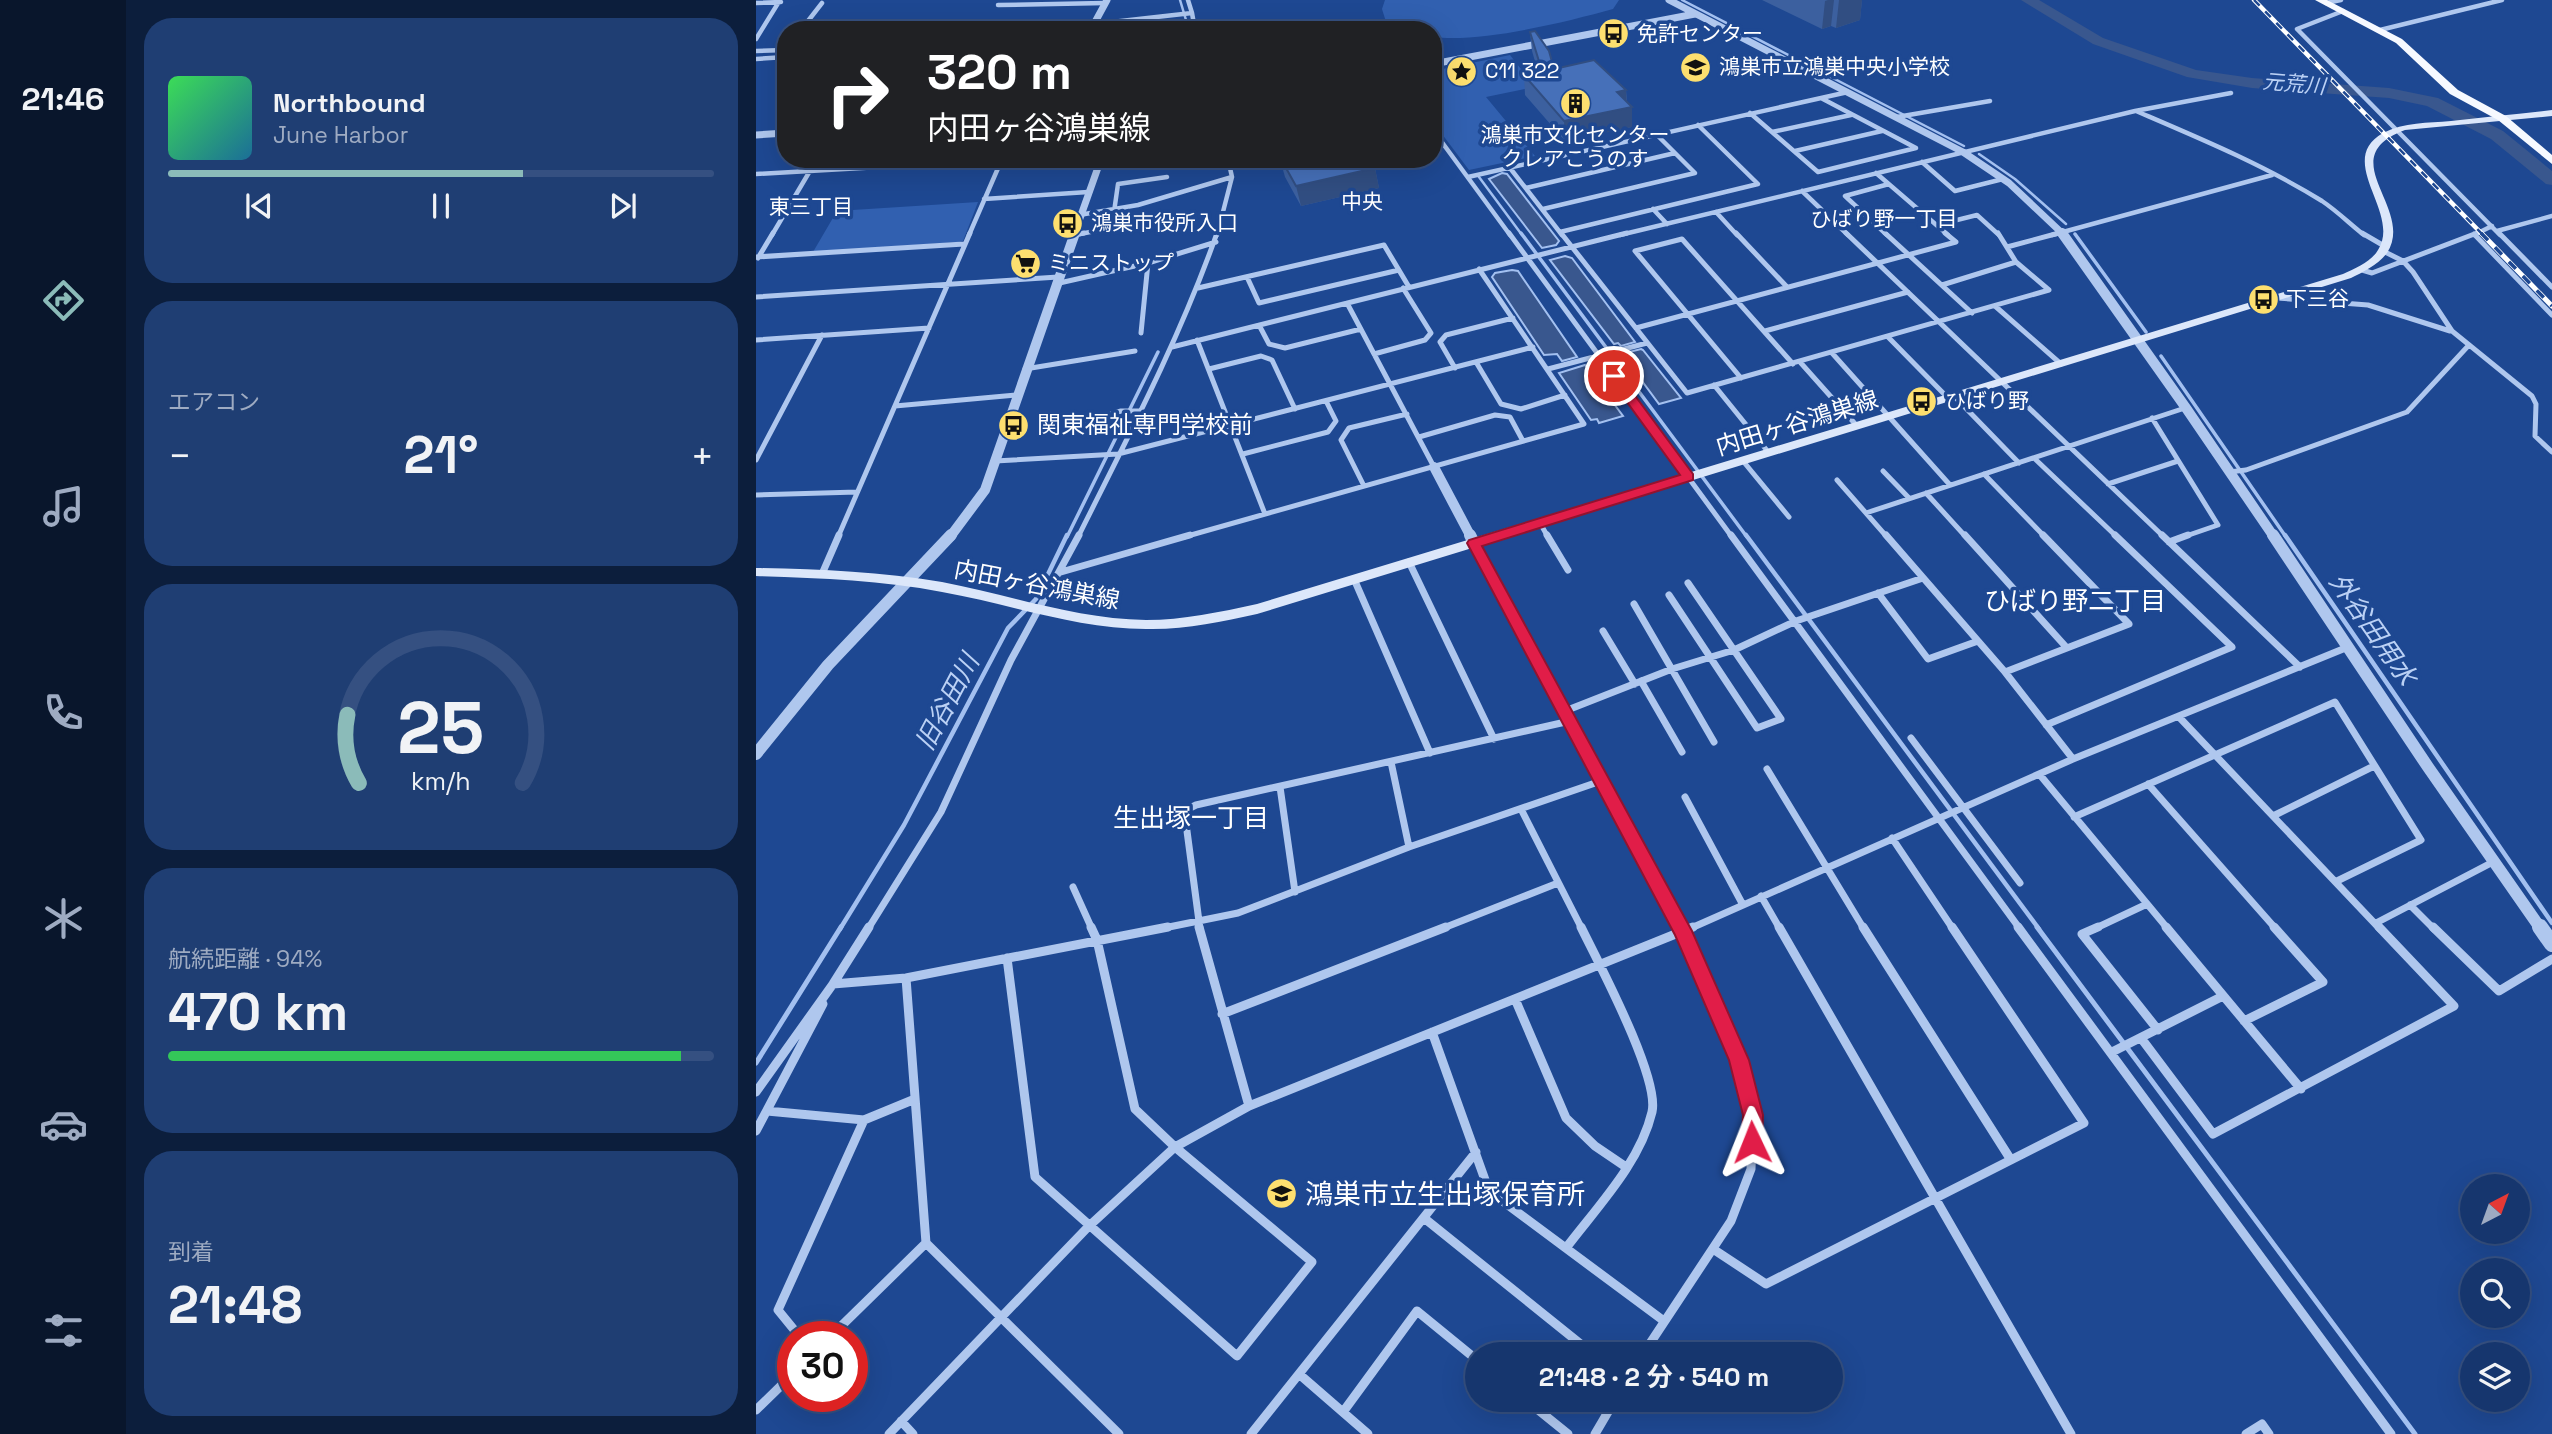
<!DOCTYPE html>
<html lang="ja">
<head>
<meta charset="utf-8">
<style>
	:root { --surface:#16366e; --page:#1f3e73; --text:#f1f3f6; --muted:#9eabc2; --line:#355081; --accent:#8bbbb9 }
	body { margin:0; font-family:"Space Grotesk","Noto Sans JP",sans-serif; background:var(--page); color:var(--text); height:100vh; display:flex; flex-direction:column; font-size:26px; white-space:nowrap }
	* { box-sizing:border-box; margin:0 }
	p { font-size:23px; color:var(--muted) }
	.icon { flex:none; width:38px; height:38px; fill:none; stroke:currentColor; stroke-width:2; stroke-linecap:round; stroke-linejoin:round }
	.map { position:relative; flex:1; overflow:hidden }
	.side { display:flex; flex-direction:column; gap:18px; padding:18px; background:#0c1e3c; width:630px }
	.side>* { flex:none }
	.hud { position:absolute; left:21px; top:21px; width:665px; height:147px; border-radius:28px; box-shadow:0 7px 28px #0002,0 0 0 2px var(--line); background:#202124; color:#fff; overflow:hidden }
	.needle { width:46px; rotate:41deg }
	.controls { position:absolute; left:1704px; top:1174px; display:grid; gap:14px }
	.controls a { display:grid; place-items:center; width:70px; height:70px; border-radius:50%; background:var(--surface); box-shadow:0 7px 28px #0002,0 0 0 2px var(--line); font-size:35px }
	.speed { position:absolute; left:21px; top:1321px; display:flex; gap:14px; font-size:35px; font-weight:700; text-align:center }
	.speed>* { display:grid; place-content:center; width:91px; height:91px; border-radius:50%; background:var(--surface); box-shadow:0 7px 28px #0002,0 0 0 2px var(--line); line-height:1 }
	.speed .limit { border:10px solid #d22; background:#fff; color:#111 }
	.pin { position:absolute; display:grid; place-items:center; width:60px; height:60px; color:#fff; margin:-30px; border:4px solid #fff; border-radius:50%; box-shadow:0 2px 7px #0007 }
	.me { position:absolute; width:77px; margin:-38px; rotate:358deg; stroke-linejoin:round; filter:drop-shadow(0 0 5px #0008) }
	.turn { display:flex; align-items:center; gap:24px; height:147px; padding:0 35px; font-size:32px }
	.turn .icon { width:91px; height:91px; stroke-width:2.5 }
	.turn b { display:block; font-size:49px; line-height:60px }
	.big { font-size:52px; font-weight:700; line-height:1.1 }
	.side .widget { flex:1; display:flex; flex-direction:column; justify-content:center; gap:10px; min-width:0; padding:0 24px; border-radius:28px; background:var(--page) }
	.side .dial { align-items:center; gap:0 }
	.dial svg { height:182px; overflow:visible; fill:none; stroke:var(--line); stroke-width:7; stroke-linecap:round; text-anchor:middle }
	.dial text { fill:var(--text); stroke:none }
	.song { display:flex; align-items:center; gap:21px }
	.cover { width:84px; height:84px; border-radius:10px; background:linear-gradient(135deg,hsl(130 70% 55%),hsl(200 70% 35%)) }
	.played { height:7px; border-radius:4px; background:linear-gradient(90deg,var(--accent) 65%,var(--line) 65%) }
	.keys { display:flex; justify-content:space-around; direction:ltr }
	.heat { display:flex; justify-content:space-between; align-items:center; font-size:38px; direction:ltr }
	.charge { height:10px; border-radius:5px; background:linear-gradient(90deg,#34c759 94%,var(--line) 0) }
	.trip { position:absolute; left:709px; top:1342px; width:378px; height:70px; border-radius:35px; background:var(--surface); box-shadow:0 7px 28px #0002,0 0 0 2px var(--line); font-weight:700; line-height:70px; text-align:center }
	main { display:flex; flex:1; min-height:0 }
	.tabs { display:flex; flex-direction:column; width:126px; justify-content:space-around; align-items:center; background:#09162c; color:var(--muted) }
	.tabs .icon { width:49px; height:49px }
	.tabs .active { color:var(--accent) }
	.tabs b { font-size:32px; color:var(--text) }
	.map>svg:first-child { display:block }
</style>
</head>
<body>
<main>
<nav class="tabs">
<b>21:46</b>
<svg class="icon active" aria-label="directions" viewBox="0 0 24 24"><path d="M12 3l9 9-9 9-9-9zM9 14v-3h6M13 9l2 2-2 2"/></svg>
<svg class="icon" aria-label="music" viewBox="0 0 24 24"><path d="M9 18V5l10-2v13"/><circle cx="6" cy="18" r="3"/><circle cx="16" cy="16" r="3"/></svg>
<svg class="icon" aria-label="phone" viewBox="0 0 24 24"><path d="M5 4h4l2 5-3 2q2 4 5 5l2-3 5 2v4C11 20 4 13 5 4z"/></svg>
<svg class="icon" aria-label="climate" viewBox="0 0 24 24"><path d="M12 3v18M4 7l16 10M4 17L20 7"/></svg>
<svg class="icon" aria-label="car" viewBox="0 0 24 24"><path d="M5 17H2v-5l4-1 3-4h7l3 4 3 1v5h-3M9 17h6M6 11h13"/><circle cx="7" cy="17" r="2"/><circle cx="17" cy="17" r="2"/></svg>
<svg class="icon" aria-label="filters" viewBox="0 0 24 24"><path d="M4 7h16M4 17h16"/><circle cx="9" cy="7" r="2"/><circle cx="15" cy="17" r="2"/></svg>
</nav>
<section class="side">
<div class="widget">
<div class="song"><i class="cover"></i><div><b>Northbound</b><p>June Harbor</p></div></div>
<div class="played"></div>
<div class="keys"><svg class="icon" aria-label="previous" viewBox="0 0 24 24"><path d="M18 5L8 12l10 7zM5 5v14"/></svg><svg class="icon" aria-label="pause" viewBox="0 0 24 24"><path d="M8 5v14M16 5v14"/></svg><svg class="icon" aria-label="next" viewBox="0 0 24 24"><path d="M6 5l10 7-10 7zM19 5v14"/></svg></div>
</div>
<div class="widget"><p>エアコン</p>
<div class="heat"><a>−</a><b class="big">21°</b><a>+</a></div>
</div>
<div class="widget dial"><svg viewBox="0 0 100 80">
<path d="M14 69A42 42 0 1 1 86 69"/>
<path d="M14 69A42 42 0 0 1 9 39" stroke="#8bbbb9"/>
<text x="50" y="56" font-size="32" font-weight="700">25</text>
<text x="50" y="72" font-size="11">km/h</text>
</svg></div>
<div class="widget"><p>航続距離 · 94%</p><b class="big">470 km</b><div class="charge"></div></div>
<div class="widget"><p>到着</p><b class="big">21:48</b></div>
</section>
<div class="map">
<svg width="1796" height="1434" viewBox="0 0 1796 1434">
	<rect width="100%" height="100%" fill="#1e4892"/>
	<path fill="#3160b0" d="M629,0H863L857,9C810,22 725,43 677,37V30H644L631,25L626,9Z
		M754,55L779,87L730,97L779,156L713,170L677,122V71Z
		M222,202L207,241L202,242L57,252L81,211Z"/>
	<path fill="#39578e" stroke="#a3c0f0" stroke-width="2" d="M746,173L751,174L803,241L800,245L786,248L733,179Z
		M809,256L816,258L879,342L865,346L862,343L858,344L794,260Z
		M756,270L762,271L821,357L806,361L801,354L788,355L736,277L739,273Z
		M885,349L887,350L925,398L903,404L869,358L872,357L869,353Z
		M829,365L867,416L843,423L841,419L835,420L803,373Z"/>
	<g fill="none" stroke-linecap="round" stroke-linejoin="round">
		<path stroke="#a3c0f0" stroke-width="2.5" d="M424,0L433,30
			M926,0L1208,146
			M1223,154L1259,179L1310,224
			M723,177L766,235"/>
		<path stroke="#a3c0f0" stroke-width="3.5" d="M765,233L991,537
			M1319,234L1390,332
			M1405,356L1530,537
			M311,537L402,352"/>
		<path stroke="#a3c0f0" stroke-width="4.5" d="M990,535L1283,929
			M1529,535L1796,923
			M84,929L148,825L252,628L280,599L311,535"/>
		<path stroke="#a3c0f0" stroke-width="5" d="M1281,927L1659,1434
			M0,1063L85,927"/>
		<path fill="#39578e" fill-rule="evenodd" d="M1265,0H1283L1347,38L1440,70L1496,78L1633,88L1682,98L1747,131L1796,171V185L1790,184L1735,139L1671,106L1633,98L1496,88L1431,77L1337,44Z"/>
		<path stroke="#afc7ee" stroke-width="4.5" d="M432,0L436,13
			M0,3L25,2
			M1570,3L1585,0
			M242,5L349,3
			M1587,11L1541,29L1744,235
			M338,24L436,13L439,30
			M45,30L66,3
			M1624,30L1746,0
			M0,39L24,0
			M0,51L30,50
			M0,59L30,57
			M1380,111C1443,138 1508,165 1566,201C1581,211 1594,224 1608,235
			M994,113L1062,172L1160,148L1065,98
			M1141,117L1234,101
			M677,130L754,235
			M1016,132L1095,115
			M1039,151L1126,131
			M1166,162L1199,191L1247,179
			M754,168L806,235
			M1120,173L1192,235
			M0,174L246,160
			M712,177L1092,92
			M770,188L919,153
			M1046,191L1092,235
			M228,199L332,192
			M787,209L939,173L901,135
			M897,209L911,224
			M358,212L362,184L411,177
			M960,212L981,235
			M323,215L382,205L476,177
			M1181,225L1221,215L1243,235
			M1741,231L1796,216
			M804,232L1002,184L942,125
			M16,235L61,159
			M213,235L246,159
			M319,235L400,219L419,228
			M461,235L476,177L472,159
			M864,235L1379,111L1475,93
			M1131,235L1089,196L1133,184
			M1296,235L1516,175
			M1718,235L1736,226"/>
		<path stroke="#afc7ee" stroke-width="5" d="M753,233L976,537
			M805,233L931,393L1293,290L1260,262L1242,233
			M980,233L1031,287
			M1090,233L1408,537
			M1129,233L1216,313
			M1606,233L1630,247
			M1743,233L1796,287
			M1718,234L1796,315
			M317,235L328,233
			M1251,247L1303,233
			M1627,251L1647,261L1657,272L1696,331L1776,396L1780,404L1779,436L1796,452
			M0,257L208,244
			M2,258L17,233
			M1606,270L1616,273L1721,233
			M491,277L503,303L643,270
			M299,284L392,263L460,242
			M1186,285L1260,262
			M442,288L628,245L653,287
			M0,297L302,277
			M1521,298L1612,305L1694,331
			M591,303L678,467
			M1239,306L1305,364
			M503,325L513,344L529,348L605,329
			M880,328L1200,242L1189,233
			M1009,331L1152,292
			M385,333L392,263
			M1132,337L1192,398
			M0,340L173,328
			M441,340L509,514
			M416,347L871,233
			M1076,353L1194,485
			M618,354L669,340L675,333L647,288
			M720,362L745,404L765,409L809,395
			M1044,362L1101,426
			M699,368L684,342L690,335L757,318
			M269,369L379,351
			M453,369L505,356L516,360L539,409
			M792,369L891,343
			M985,378L879,251L926,239L1037,364
			M958,385L1013,453
			M1198,396L1263,463
			M139,406L260,395
			M1396,418L1462,525L1427,537
			M311,427L365,411H383
			M663,437L739,415L754,417L767,441
			M487,454L572,432L580,421L570,401
			M1278,458L1361,537
			M0,460L66,335
			M239,461L362,454L777,347
			M987,461L1033,517
			M1127,471L1153,498
			M1473,472L1490,470L1651,412L1713,345
			M1228,474L1289,537
			M1081,480L1131,537
			M1352,484L1422,461
			M608,486L585,440L593,428L651,414
			M1170,493L1210,537
			M0,495L101,492
			M1110,513L1429,408
			M784,523L792,537
			M82,537L214,233
			M322,537C372,437 424,338 461,233
			M428,537L828,424L723,269"/>
		<path stroke="#afc7ee" stroke-width="7" d="M791,535L812,570
			M975,535L1264,929
			M1130,535L1249,672L1317,759
			M1209,535L1311,648
			M1406,535L1544,667
			M1413,542L1432,535
			M718,543L926,929
			M653,562L738,739
			M305,572L434,535
			M66,574L83,535
			M598,579L674,753
			M1122,593L1172,659L1222,641
			M913,595L1001,728L1025,719L932,583
			M878,604L958,742
			M847,631L879,684
			M1249,672L1373,624L1287,535
			M885,681L926,752
			M809,711L916,669L978,650L1040,621L1167,578
			M1423,717L1624,929
			M1290,725L1476,647L1359,535
			M1155,738L1264,883
			M635,762L653,847
			M1011,769L1108,929
			M1284,775L1412,929
			M1392,784L1520,929
			M524,787L539,892
			M929,797L987,905
			M765,809L826,929
			M1517,816L1618,766
			M1318,817L1579,702L1665,840L1581,881
			M1136,838L1197,929
			M317,887L336,929
			M1005,896L1024,929
			M1654,905L1678,929
			M1620,923L1737,862
			M112,929L185,812L255,660L323,535
			M403,929L482,913L653,847L845,781
			M444,929L429,816L432,809L440,805L814,721
			M685,929L802,883
			M933,929L1317,759L1592,647
			M1338,929L1391,904"/>
		<path stroke="#afc7ee" stroke-width="9" d="M443,927L493,1106
			M1023,927L1315,1434
			M1107,927L1255,1160
			M1262,927L1635,1434
			M1342,927L1326,934L1402,1030
			M1410,927L1545,1089
			M1677,927L1743,991L1796,959
			M251,958L279,1177L481,1356L556,1262L419,1147L379,1109L341,940L335,927
			M150,978L170,1243L363,1434
			M77,984L150,978L412,927
			M759,999L810,1118L839,1146L870,1167
			M466,1014L690,927
			M1488,1021L1567,982L1518,927
			M676,1032L733,1191L908,1321
			M1385,1038L1457,1134L1698,1006L1623,927
			M1356,1052L1467,996
			M0,1092L77,984L113,927
			M11,1111L108,1120L159,1099
			M0,1131L67,1004
			M668,1218L837,1354
			M810,1248C841,1207 884,1163 896,1112C904,1078 842,962 825,927
			M957,1249L1010,1284L1328,1123L1196,927
			M44,1337L22,1310L108,1120
			M74,1337L170,1243
			M887,1354L975,1221L995,1169L997,1115L983,1060L925,927
			M543,1374L612,1434
			M770,1400L812,1434
			M0,1410L37,1374
			M587,1412L661,1311L721,1360
			M145,1421L157,1434
			M133,1434L332,1227L419,1147L493,1106L937,927
			M495,1434L720,1152
			M839,1434L859,1400
			M1490,1434L1506,1424L1513,1434"/>
		<path stroke="#afc7ee" stroke-width="7" d="M913,0L1207,152L1253,183L1308,235
			M339,30L338,24L351,0
			M677,64L939,14
			M0,135L30,133
			M318,235L345,159"/>
		<path stroke="#afc7ee" stroke-width="10" d="M1306,233L1430,408L1518,537
			M678,467L715,537
			M194,537L229,490L319,233"/>
		<path stroke="#afc7ee" stroke-width="12" d="M714,535L718,543
			M1517,535L1672,767L1785,929
			M0,754L72,665L195,535"/>
		<path stroke="#afc7ee" stroke-width="16" d="M1784,927L1796,944"/>
		<path fill="#dce7fa" fill-rule="evenodd" d="M1796,110V116L1649,130C1574,158 1660,208 1631,253C1622,265 1607,272 1595,278L501,614C465,622 428,630 390,629C321,629 254,604 186,592C125,580 62,578 0,576V568C62,569 124,572 186,582C254,595 320,619 390,620C427,620 464,612 501,604L1587,274C1600,268 1615,262 1622,250C1646,213 1578,161 1627,133C1648,122 1672,123 1695,121C1729,117 1762,114 1796,110Z"/>
		<path fill="#f6f9ff" fill-rule="evenodd" d="M1559,0H1571L1646,39L1702,90L1750,116L1796,155V164L1742,120L1694,94L1640,43Z"/>
		<defs>
			<path id="rail-far1" d="M1498,0L1727,235"/>
			<path id="rail" d="M1725,233L1796,306"/>
		</defs>
		<use href="#rail-far1" stroke="#fff" stroke-width="4.5"/>
		<use href="#rail" stroke="#fff" stroke-width="5"/>
		<use href="#rail-far1" stroke="#1e4892" stroke-width="2.5" stroke-dasharray="8" stroke-linecap="butt"/>
		<use href="#rail" stroke="#1e4892" stroke-width="3.5" stroke-dasharray="10" stroke-linecap="butt"/>
	</g>
	<path fill="#3c609f" d="M1006,0H1106L1104,20L1080,28L1075,26L1066,29Z
		M774,32L798,69L870,90L871,101L876,127L809,141L769,95L768,75L782,72L776,51Z
		M524,159H614L619,168L623,188L545,206L529,177Z"/>
	<path fill="#314e82" d="M1072,0H1078L1075,26L1066,29L1069,1Z
		M1083,0H1106L1104,20L1080,28Z
		M870,90L871,108L876,107V127L809,141L808,121L861,92Z
		M619,168L623,188L545,206L540,186Z"/>
	<path fill="#4670b9" stroke="#314e82" stroke-width="2" d="M779,31L793,51L798,69L838,60L870,90L861,92L876,107L808,121L768,75L786,71L774,32Z
		M525,159H614L619,168L540,186Z"/>
	<path fill="#e11d48" stroke="#92132f" stroke-width="2" d="M858,373L863,374L937,474V480L726,546L936,931L993,1060L1007,1115L1006,1142L1003,1149L996,1152L989,1149L986,1142L987,1115L973,1060L919,935L711,543L713,540L924,475L852,376Z"/>
	<defs>
		<symbol id="bus-disc" viewBox="-11 -11 22 22"><circle r="9.5" fill="#fddf6f" stroke="#1e4892"/><path d="M-5-6H5V4H4V6H2V4H-2V6H-4V4H-5ZM-3.5-4V0h7V-4ZM-3.5 1.2v1.5H-2V1.2ZM2 1.2v1.5H3.5V1.2Z" fill="#111"/></symbol>
		<symbol id="school-disc" viewBox="-11 -11 22 22"><circle r="9.5" fill="#fddf6f" stroke="#1e4892"/><path d="M0-5L7-2L0 1L-7-2ZM-4 1L0 2.5L4 1V4Q0 6-4 4Z" fill="#111"/></symbol>
		<symbol id="sight-disc" viewBox="-11 -11 22 22"><circle r="9.5" fill="#fddf6f" stroke="#1e4892"/><path d="M0-6L1.8-2.2L6-1.7L2.9 1.2L3.7 5.4L0 3.3L-3.7 5.4L-2.9 1.2L-6-1.7L-1.8-2.2Z" fill="#111"/></symbol>
		<symbol id="building-disc" viewBox="-11 -11 22 22"><circle r="9.5" fill="#fddf6f" stroke="#1e4892"/><path d="M-4-6H4V6H1V3H-1V6H-4ZM-2.5-4.3h1.7v1.8h-1.7ZM.8-4.3h1.7v1.8H.8ZM-2.5-1h1.7V.8h-1.7ZM.8-1h1.7V.8H.8Z" fill="#111"/></symbol>
		<symbol id="supermarket-disc" viewBox="-11 -11 22 22"><circle r="9.5" fill="#fddf6f" stroke="#1e4892"/><path d="M-6-5.5h2.5l.6 2H6L4.5 2H-2.5L-4.4-4H-6ZM-1.5 3.2a1.3 1.3 0 1 0 .1 0ZM3 3.2a1.3 1.3 0 1 0 .1 0Z" fill="#111"/></symbol>
	</defs>
	<g fill-rule="evenodd">
		<use href="#bus-disc" x="840" y="16" width="35" height="35"/>
		<use href="#school-disc" x="922" y="50" width="35" height="35"/>
		<use href="#sight-disc" x="688" y="54" width="35" height="35"/>
		<use href="#building-disc" x="802" y="86" width="35" height="35"/>
		<use href="#bus-disc" x="294" y="206" width="35" height="35"/>
		<use href="#supermarket-disc" x="252" y="246" width="35" height="35"/>
		<use href="#bus-disc" x="1490" y="282" width="35" height="35"/>
		<use href="#bus-disc" x="1148" y="384" width="35" height="35"/>
		<use href="#bus-disc" x="240" y="408" width="35" height="35"/>
		<use href="#school-disc" x="508" y="1176" width="35" height="35"/>
	</g>
	<g text-anchor="middle" stroke-width="7" stroke-linejoin="round" paint-order="stroke">
		<g font-size="21" fill="#fff" stroke="#1e4892" text-anchor="start">
			<text x="881" y="41">免許センター</text>
			<text x="963" y="74">鴻巣市立鴻巣中央小学校</text>
			<text x="729" y="78">C11 322</text>
			<text x="819" y="142" text-anchor="middle">鴻巣市文化センター<tspan x="819" dy="24">クレアこうのす</tspan></text>
			<text x="335" y="230">鴻巣市役所入口</text>
			<text x="292" y="270">ミニストップ</text>
			<text x="1530" y="306">下三谷</text>
			<text x="1189" y="408">ひばり野</text>
		</g>
		<g font-size="21" font-style="italic" fill="#bbd1f5" stroke="#1e4892">
			<text transform="translate(1538 84) rotate(5)" y="7">元荒川</text>
		</g>
		<g font-size="21" fill="#fff" stroke="#1e4892">
			<text x="606" y="209">中央</text>
			<text x="55" y="214">東三丁目</text>
			<text x="1128" y="226">ひばり野一丁目</text>
		</g>
		<g font-size="24" fill="#fff" stroke="#1e4892">
			<text transform="translate(1041 423) rotate(-17)" y="8">内田ヶ谷鴻巣線</text>
			<text transform="translate(281 585) rotate(11)" y="8">内田ヶ谷鴻巣線</text>
		</g>
		<g font-size="24" fill="#fff" stroke="#1e4892" text-anchor="start">
			<text x="281" y="433">関東福祉専門学校前</text>
		</g>
		<g font-size="26" fill="#fff" stroke="#1e4892">
			<text x="1319" y="610">ひばり野二丁目</text>
			<text x="435" y="827">生出塚一丁目</text>
		</g>
		<g font-size="26" font-style="italic" fill="#bbd1f5" stroke="#1e4892">
			<text transform="translate(1617 629) rotate(55)" y="9">外谷田用水</text>
			<text transform="translate(191 702) rotate(-62)" y="9">旧谷田川</text>
		</g>
		<g font-size="28" fill="#fff" stroke="#1e4892" text-anchor="start">
			<text x="549" y="1204">鴻巣市立生出塚保育所</text>
		</g>
	</g>
</svg>
<div class="controls">
<a><svg class="needle" viewBox="-14 -14 28 28"><path d="M0-13l5 13h-10z" fill="#e53935"/><path d="M0 13l5-13h-10z" fill="#9eabc2"/></svg></a>
<a><svg class="icon" aria-label="search" viewBox="0 0 24 24"><circle cx="10" cy="10" r="6"/><path d="M15 15l6 6"/></svg></a>
<a><svg class="icon" aria-label="layers" viewBox="0 0 24 24"><path d="M12 4l9 5-9 5-9-5zM3 14l9 5 9-5"/></svg></a>
</div>
<div class="speed"><div class="limit">30</div></div>
<div class="pin" style="left:858px;top:376px;background:#d93025"><svg class="icon" aria-label="arrive" viewBox="0 0 24 24"><path d="M6 21V4h12l-3 4 3 4H6"/></svg></div>
<svg class="me" style="left:996px;top:1142px" viewBox="-20 -20 40 40"><path d="M0-17L14 15 0 8-14 15z" fill="#e11d48" stroke="#fff" stroke-width="4"/></svg>
<div class="trip">21:48 · 2 分 · 540 m</div>
<div class="hud">
<div class="turn"><svg class="icon" aria-label="right" viewBox="0 0 24 24"><path d="M7 20v-9h11M14 6l5 5-5 5"/></svg><div><b>320 m</b>内田ヶ谷鴻巣線</div></div>
</div>
</div>
</main>
</body>
</html>
